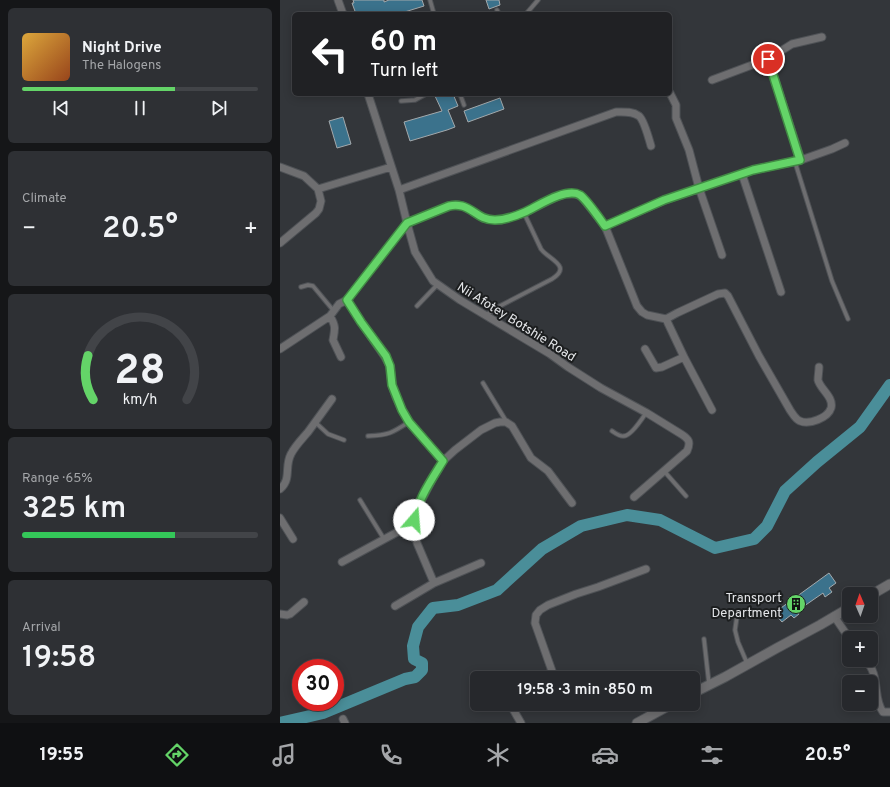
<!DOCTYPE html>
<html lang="en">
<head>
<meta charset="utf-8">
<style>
	:root { --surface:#26282c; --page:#2e3034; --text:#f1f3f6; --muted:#a4a6a9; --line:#424448; --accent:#64d468 }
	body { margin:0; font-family:Overpass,sans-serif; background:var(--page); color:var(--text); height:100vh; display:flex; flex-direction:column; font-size:15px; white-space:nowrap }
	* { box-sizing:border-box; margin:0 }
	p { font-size:13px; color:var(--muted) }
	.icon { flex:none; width:22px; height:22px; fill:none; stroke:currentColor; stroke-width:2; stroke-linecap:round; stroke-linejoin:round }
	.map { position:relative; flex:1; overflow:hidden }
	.details { display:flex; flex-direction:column; gap:8px; padding:8px; background:#151618; width:280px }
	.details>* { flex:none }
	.top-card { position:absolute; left:12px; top:12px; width:380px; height:84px; border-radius:6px; box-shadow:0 2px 10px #0003,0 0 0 1px var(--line); background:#202124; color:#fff; overflow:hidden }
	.needle { width:26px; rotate:358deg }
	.controls { position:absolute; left:562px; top:587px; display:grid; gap:8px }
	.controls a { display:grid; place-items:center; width:36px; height:36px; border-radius:6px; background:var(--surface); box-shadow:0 2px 10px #0003,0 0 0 1px var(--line); font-size:20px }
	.speed { position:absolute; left:12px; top:659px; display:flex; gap:8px; font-size:20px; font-weight:700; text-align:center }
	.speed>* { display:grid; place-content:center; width:52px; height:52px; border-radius:50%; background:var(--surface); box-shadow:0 2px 10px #0003,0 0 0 1px var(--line); line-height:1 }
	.speed .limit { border:6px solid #d22; background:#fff; color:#111 }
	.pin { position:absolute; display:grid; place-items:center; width:34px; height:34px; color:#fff; margin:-17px; border:2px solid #fff; border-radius:50%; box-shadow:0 1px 4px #0007 }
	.me { position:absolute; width:44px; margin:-22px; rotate:18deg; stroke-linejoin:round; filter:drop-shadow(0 0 3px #0008) }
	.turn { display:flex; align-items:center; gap:14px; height:84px; padding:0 12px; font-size:18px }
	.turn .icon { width:52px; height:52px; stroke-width:2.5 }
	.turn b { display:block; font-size:28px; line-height:34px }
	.big { font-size:30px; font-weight:600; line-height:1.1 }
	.details .card { flex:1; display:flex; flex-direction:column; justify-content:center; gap:6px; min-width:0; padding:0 14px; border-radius:6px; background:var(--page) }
	.details .dial { align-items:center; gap:0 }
	.dial svg { height:104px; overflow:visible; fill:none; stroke:var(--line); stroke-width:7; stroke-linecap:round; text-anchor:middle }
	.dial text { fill:var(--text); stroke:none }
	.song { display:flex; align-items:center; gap:12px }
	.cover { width:48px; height:48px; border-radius:6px; background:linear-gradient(135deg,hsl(40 70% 55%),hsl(20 70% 35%)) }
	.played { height:4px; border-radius:2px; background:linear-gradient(90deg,var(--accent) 65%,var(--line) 65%) }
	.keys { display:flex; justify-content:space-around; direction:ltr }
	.heat { display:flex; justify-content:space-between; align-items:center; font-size:22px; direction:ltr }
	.charge { height:6px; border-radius:3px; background:linear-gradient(90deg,#34c759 65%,var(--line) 0) }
	.trip { position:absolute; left:190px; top:671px; width:230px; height:40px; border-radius:6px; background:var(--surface); box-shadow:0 2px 10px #0003,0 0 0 1px var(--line); font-weight:600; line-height:40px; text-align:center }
	.dock { display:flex; height:64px; justify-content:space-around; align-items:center; background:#0f1012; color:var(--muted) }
	.dock .icon { width:28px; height:28px }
	.dock .current { color:var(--accent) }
	.dock b { font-size:18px; color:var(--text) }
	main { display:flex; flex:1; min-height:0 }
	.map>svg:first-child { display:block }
</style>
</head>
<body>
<main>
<section class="details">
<div class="card">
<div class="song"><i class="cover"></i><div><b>Night Drive</b><p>The Halogens</p></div></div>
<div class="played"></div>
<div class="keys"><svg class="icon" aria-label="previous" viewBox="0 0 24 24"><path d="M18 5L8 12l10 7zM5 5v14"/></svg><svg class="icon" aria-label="pause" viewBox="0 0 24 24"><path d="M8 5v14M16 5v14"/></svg><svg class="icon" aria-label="next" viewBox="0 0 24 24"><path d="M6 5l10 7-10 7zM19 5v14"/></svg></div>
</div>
<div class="card"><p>Climate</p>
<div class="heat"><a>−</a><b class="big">20.5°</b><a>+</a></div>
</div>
<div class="card dial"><svg viewBox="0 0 100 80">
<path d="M14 69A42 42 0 1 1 86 69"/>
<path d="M14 69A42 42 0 0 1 10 35" stroke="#64d468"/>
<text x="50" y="56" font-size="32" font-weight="700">28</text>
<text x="50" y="72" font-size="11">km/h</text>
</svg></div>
<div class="card"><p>Range · 65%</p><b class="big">325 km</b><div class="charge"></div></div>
<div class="card"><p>Arrival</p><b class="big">19:58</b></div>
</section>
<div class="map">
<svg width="610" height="723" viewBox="0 0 610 723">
	<rect width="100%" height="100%" fill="#33363a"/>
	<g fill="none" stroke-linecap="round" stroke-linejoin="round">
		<path stroke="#4a8e99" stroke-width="12" d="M0,723L43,713L125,679L135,677L142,670V663L134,659L133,646L138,627L153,608L178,605L217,590L262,549L301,526L347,515L380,520L435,548L474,539L487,526L505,491L537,462L580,427L610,385"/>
	</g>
	<path fill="#3b728c" stroke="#a3a9ac" d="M73,0H104V2L109,0H142L144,6L118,14H76L72,3H74Z
		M206,0H219L220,5L209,9Z
		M159,94H173L178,106L168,110L175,127L167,130L130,141L124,122L162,111L155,96Z
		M220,98L224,109L188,122L184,111Z
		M63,117L71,144L57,148L49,121Z
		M549,573L556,583L549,588L552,592L545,597L543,593L517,611L519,614L514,618L511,615L502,622L494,613Z"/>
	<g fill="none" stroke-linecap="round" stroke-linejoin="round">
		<defs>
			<path id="service" d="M150,0L154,14
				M217,10L219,14
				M246,14L258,0
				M180,94L184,105
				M121,101L135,100L146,94
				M515,162L552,281L568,319
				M21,287L28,285L33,286L53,310
				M137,306L158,284
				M206,315L220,306L272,279C293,266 268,259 261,249L244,213
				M203,383L226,421
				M35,422L48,434L64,440
				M332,431C335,433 340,437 344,436C351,436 362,419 366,413
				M88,436C109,435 112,433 129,422
				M384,471L406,496
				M80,500L104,539
				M457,616L455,630L458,642L467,663
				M424,639L429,684
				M348,676L349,678
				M364,704L370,714"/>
			<path id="minor" d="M58,0L63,14
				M488,59L521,160
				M432,80L488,59L512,44L542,37
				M390,93L396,105V118L409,150L419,188L442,255
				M88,94L119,190L127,223L135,252L153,281L180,300L270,354L288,367L321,388L367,413L401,434C409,439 411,442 407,451L354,497
				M0,167L24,176L38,189L41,201L39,209L36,213L0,243
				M462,174L501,292
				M38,189L111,167
				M119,190L336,112C343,112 352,111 359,116C364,120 369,139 371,146
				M325,226L385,200L473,170L521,160L552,149L565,143
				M67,300L81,322L105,357L110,366L112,385L116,397L122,410L129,422L163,461
				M50,316C56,326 55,329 53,340L61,357
				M386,319L404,357L432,410
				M0,349L50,316L59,304L67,300L127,223L169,206L177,205L183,206L203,218L215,220H221L244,213L276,197L285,194H295L301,196L325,226L357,306L362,312L367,315L386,319L397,313L438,294L445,293L448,296L479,356L510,410C513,414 515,419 520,421C529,425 548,418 551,408C554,397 540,389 538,380C538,376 539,371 539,367
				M365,349L376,368L382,367L404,357
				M0,489C12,479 4,467 11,454C15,446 22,439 28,432C36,421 44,410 52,399
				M0,518L13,539
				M62,562L134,523
				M154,583L137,543L134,523L136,511L154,476L163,461L175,450L201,430L215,423L220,422H226L232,426L251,458L268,471L292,503
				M115,606L154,583L201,563
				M0,614L7,615L10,614L24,602
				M554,616L569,638
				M585,660C601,674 592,698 603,712H610
				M261,678L270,673L272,671L255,623L256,615L260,610L268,605L296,594L318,587L366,569
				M230,704L241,723
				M63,719L65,723"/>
			<path id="tertiary" d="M591,595L610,584
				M413,693L445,677L497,648L540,625L569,608
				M357,723L392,704"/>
		</defs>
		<use href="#service" stroke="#4f5256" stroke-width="5.5"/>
		<use href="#minor" stroke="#4f5256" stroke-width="9"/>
		<use href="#tertiary" stroke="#4f5256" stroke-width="11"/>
		<use href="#service" stroke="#6e6e70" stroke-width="3.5"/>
		<use href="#minor" stroke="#6e6e70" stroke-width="7"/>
		<use href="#tertiary" stroke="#6e6e70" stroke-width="9"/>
	</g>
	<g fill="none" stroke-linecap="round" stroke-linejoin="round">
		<defs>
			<path id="route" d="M134,520C138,499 152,479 163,461L129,422L122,410L112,385L110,366L106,356L81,322L67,300L127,223L169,206C173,205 178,205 182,206C194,209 199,220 215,220C225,220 236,216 245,212C258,206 286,187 300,195C306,199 320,219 325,226L384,200L473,170L520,160L488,59"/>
		</defs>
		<use href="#route" stroke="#418a44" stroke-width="10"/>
		<use href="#route" stroke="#64d468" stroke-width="7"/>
	</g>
	<defs>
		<symbol id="building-disc" viewBox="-11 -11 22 22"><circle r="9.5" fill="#64d468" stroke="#1c1e1f"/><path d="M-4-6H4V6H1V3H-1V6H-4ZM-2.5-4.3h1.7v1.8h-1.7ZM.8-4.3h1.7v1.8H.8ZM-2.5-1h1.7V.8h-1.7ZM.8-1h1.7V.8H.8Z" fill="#111"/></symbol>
	</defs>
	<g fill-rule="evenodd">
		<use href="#building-disc" x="505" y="593" width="22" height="22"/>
	</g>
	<g text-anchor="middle" stroke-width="4" stroke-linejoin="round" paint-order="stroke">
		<g font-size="13" fill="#e4e6e9" stroke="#1c1e1f">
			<text transform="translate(237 321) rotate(32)" y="5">Nii Afotey Botshie Road</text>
		</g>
		<g font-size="13" fill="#e4e6e9" stroke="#1c1e1f" text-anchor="end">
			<text x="502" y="602">Transport<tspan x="502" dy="15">Department</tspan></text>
		</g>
	</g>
</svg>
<div class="controls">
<a><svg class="needle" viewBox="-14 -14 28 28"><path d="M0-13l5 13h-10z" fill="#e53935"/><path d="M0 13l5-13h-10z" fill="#a4a6a9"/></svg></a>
<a>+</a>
<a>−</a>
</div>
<div class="speed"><div class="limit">30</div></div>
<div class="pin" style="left:488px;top:59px;background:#d93025"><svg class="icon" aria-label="arrive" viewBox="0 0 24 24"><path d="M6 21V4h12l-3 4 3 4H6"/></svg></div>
<svg class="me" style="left:134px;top:520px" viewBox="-20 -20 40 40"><circle r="19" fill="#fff"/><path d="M0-13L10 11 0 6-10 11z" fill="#64d468"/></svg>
<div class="trip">19:58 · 3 min · 850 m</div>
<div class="top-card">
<div class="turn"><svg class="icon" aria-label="left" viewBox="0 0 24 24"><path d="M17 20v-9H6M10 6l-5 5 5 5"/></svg><div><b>60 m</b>Turn left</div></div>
</div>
</div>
</main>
<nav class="dock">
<b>19:55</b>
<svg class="icon current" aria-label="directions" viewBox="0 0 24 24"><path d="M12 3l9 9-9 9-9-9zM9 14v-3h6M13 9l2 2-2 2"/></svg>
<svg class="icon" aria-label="music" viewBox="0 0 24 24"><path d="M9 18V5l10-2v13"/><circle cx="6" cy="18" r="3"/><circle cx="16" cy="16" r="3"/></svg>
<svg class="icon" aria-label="phone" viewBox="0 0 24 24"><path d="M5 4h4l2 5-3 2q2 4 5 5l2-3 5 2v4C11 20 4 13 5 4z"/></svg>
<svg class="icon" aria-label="climate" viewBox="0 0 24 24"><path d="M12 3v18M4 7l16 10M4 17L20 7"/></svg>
<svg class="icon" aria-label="car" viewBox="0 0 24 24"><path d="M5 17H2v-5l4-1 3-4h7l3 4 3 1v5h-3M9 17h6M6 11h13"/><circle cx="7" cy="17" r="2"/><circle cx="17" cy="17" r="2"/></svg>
<svg class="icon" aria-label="filters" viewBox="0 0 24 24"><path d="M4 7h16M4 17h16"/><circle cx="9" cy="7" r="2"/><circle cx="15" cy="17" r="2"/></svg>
<b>20.5°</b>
</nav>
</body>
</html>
